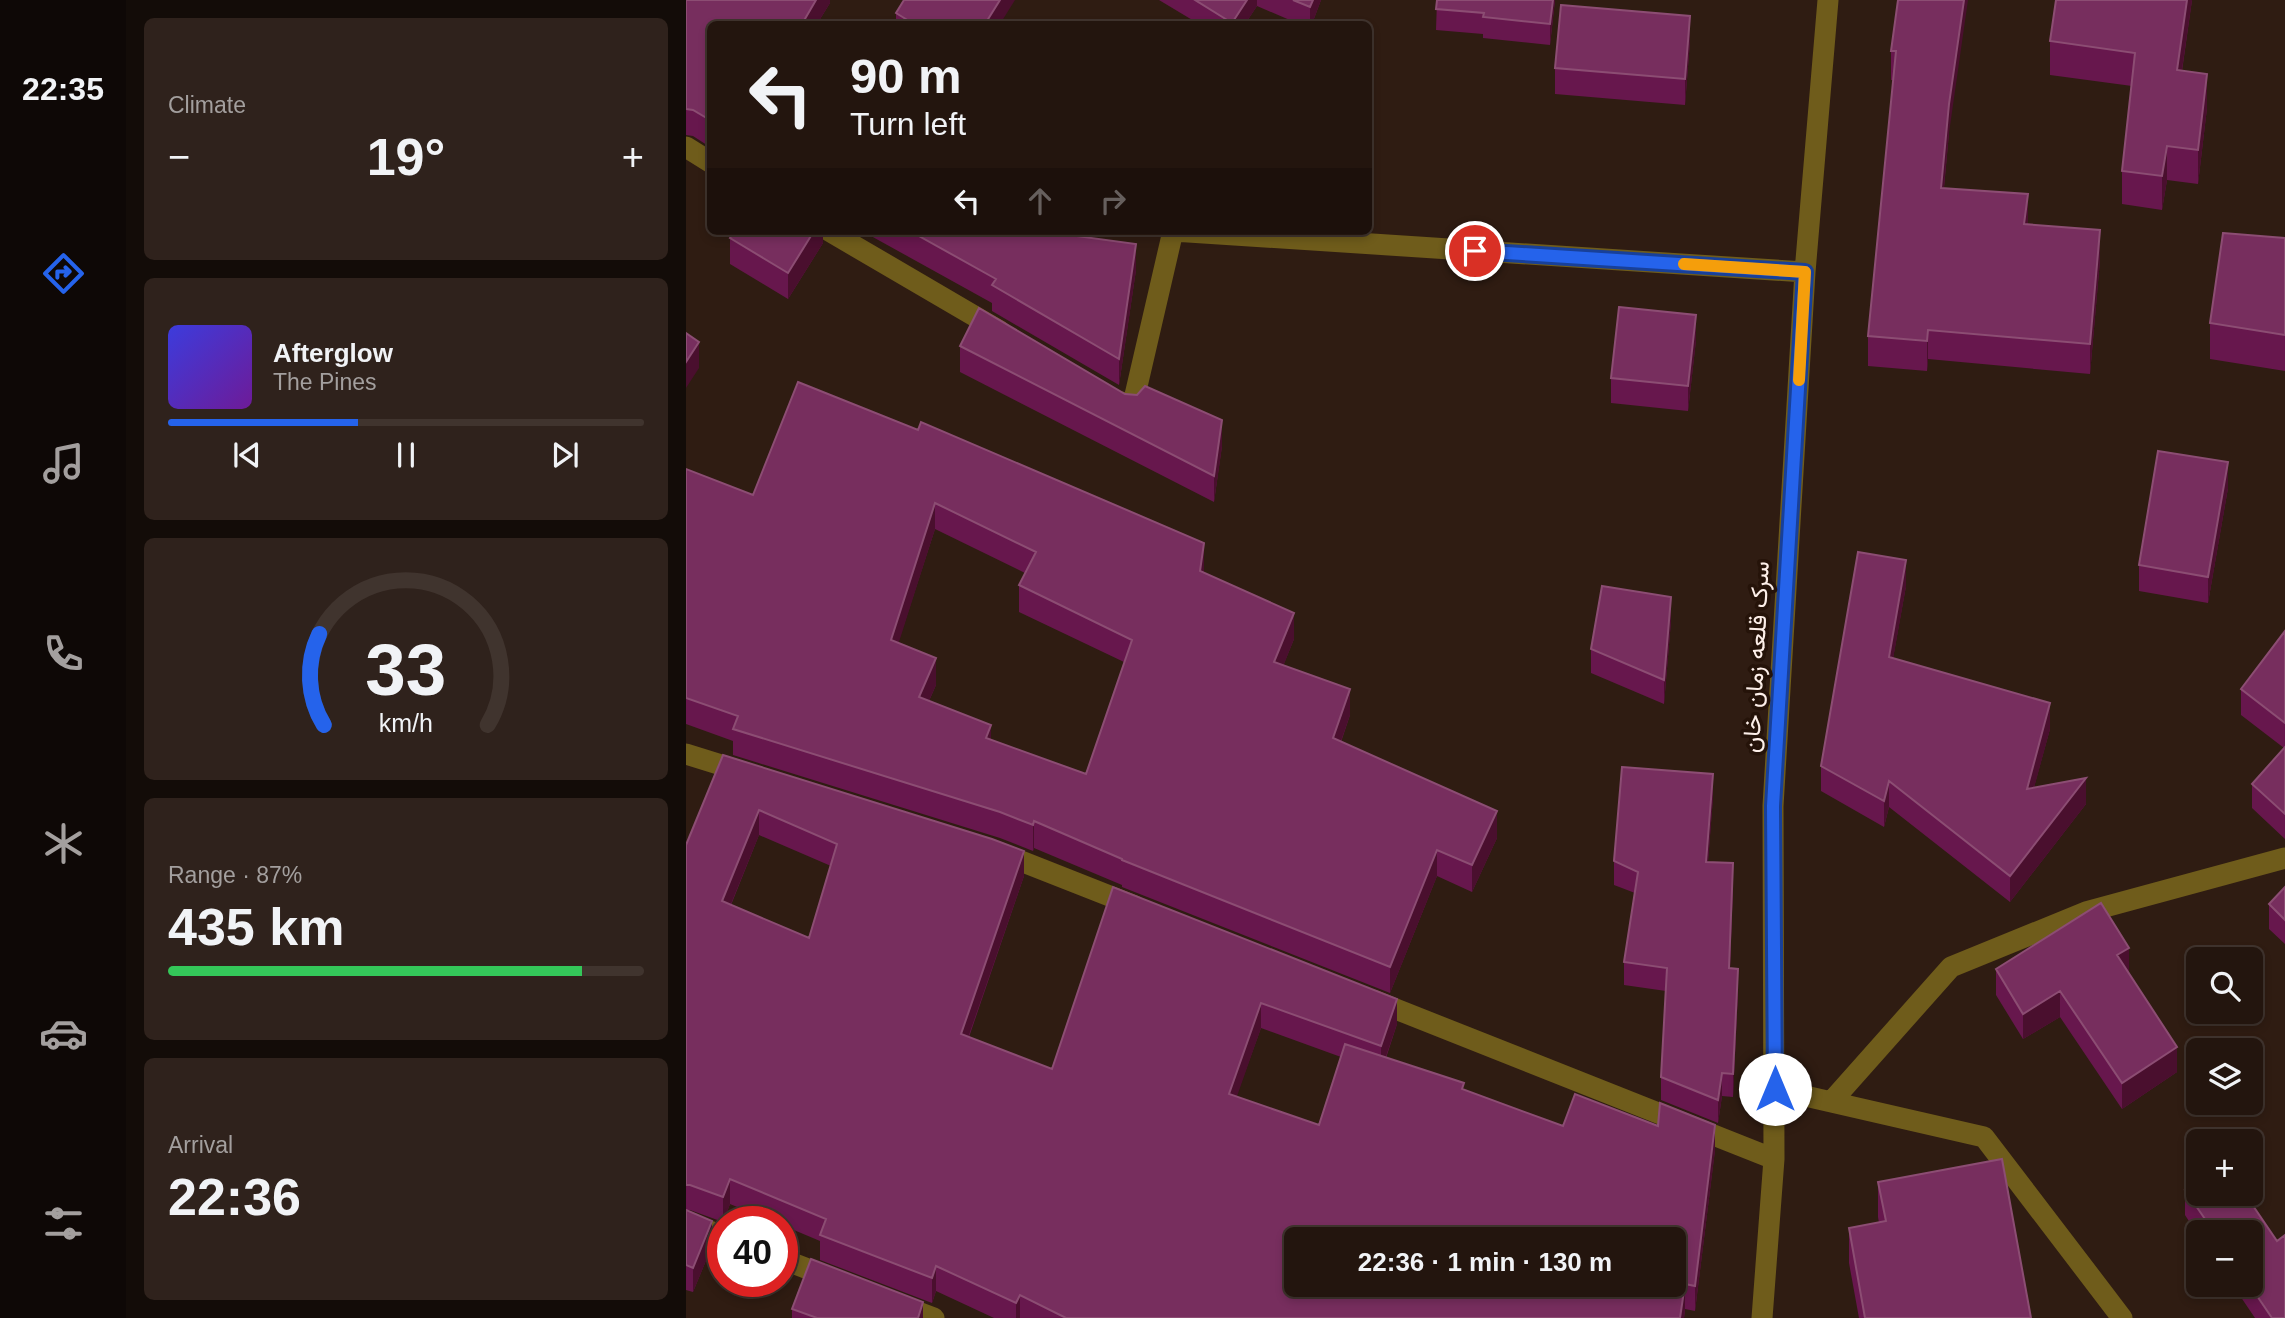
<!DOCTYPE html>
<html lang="en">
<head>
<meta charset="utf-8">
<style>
	:root { --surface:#23150e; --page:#2f221c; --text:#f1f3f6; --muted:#a39f9e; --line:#40342e; --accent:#2563eb }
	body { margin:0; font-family:Helvetica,Vazirmatn,sans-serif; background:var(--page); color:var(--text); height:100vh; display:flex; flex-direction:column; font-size:26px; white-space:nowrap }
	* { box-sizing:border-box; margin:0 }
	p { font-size:23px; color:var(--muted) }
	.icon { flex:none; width:38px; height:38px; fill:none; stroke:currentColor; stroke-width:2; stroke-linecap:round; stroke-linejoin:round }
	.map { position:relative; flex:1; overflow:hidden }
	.panel { display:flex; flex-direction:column; gap:18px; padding:18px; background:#130c08; width:560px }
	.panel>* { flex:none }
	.guide { position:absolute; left:21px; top:21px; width:665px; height:214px; border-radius:10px; box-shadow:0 4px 10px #0003,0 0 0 2px var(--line); background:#23150e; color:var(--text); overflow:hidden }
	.buttons { position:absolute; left:1500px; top:947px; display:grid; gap:14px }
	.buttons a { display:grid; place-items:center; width:77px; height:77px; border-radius:10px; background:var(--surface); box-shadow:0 4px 10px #0003,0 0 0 2px var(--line); font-size:35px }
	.speed { position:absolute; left:21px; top:1206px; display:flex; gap:14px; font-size:35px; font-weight:700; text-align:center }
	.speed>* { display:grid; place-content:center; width:91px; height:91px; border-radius:50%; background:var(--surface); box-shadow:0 4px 10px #0003,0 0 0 2px var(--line); line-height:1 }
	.speed .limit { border:10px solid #d22; background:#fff; color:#111 }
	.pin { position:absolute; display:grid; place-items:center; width:60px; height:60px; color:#fff; margin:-30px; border:4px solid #fff; border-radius:50%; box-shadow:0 2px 7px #0007 }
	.me { position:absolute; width:77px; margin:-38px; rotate:0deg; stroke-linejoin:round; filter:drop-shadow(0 0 5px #0008) }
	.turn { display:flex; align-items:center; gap:24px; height:147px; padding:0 28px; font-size:32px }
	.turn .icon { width:91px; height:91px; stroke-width:2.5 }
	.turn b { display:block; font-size:49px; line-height:60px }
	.lanes { display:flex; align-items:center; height:66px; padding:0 28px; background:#0003; justify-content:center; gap:35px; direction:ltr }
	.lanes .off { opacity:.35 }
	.big { font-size:52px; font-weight:800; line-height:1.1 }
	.panel .card { flex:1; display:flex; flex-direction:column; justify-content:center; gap:10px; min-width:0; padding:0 24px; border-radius:10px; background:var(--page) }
	.panel .dial { align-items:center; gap:0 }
	.dial svg { height:182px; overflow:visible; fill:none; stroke:var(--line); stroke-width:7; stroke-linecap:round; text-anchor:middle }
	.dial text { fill:var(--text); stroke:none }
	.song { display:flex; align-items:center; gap:21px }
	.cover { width:84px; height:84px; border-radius:10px; background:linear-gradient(135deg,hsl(240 70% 55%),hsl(280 70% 35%)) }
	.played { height:7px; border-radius:4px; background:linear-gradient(90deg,var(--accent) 40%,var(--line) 40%) }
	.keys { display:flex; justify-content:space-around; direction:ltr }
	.heat { display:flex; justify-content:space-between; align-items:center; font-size:38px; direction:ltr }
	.charge { height:10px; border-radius:5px; background:linear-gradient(90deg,#34c759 87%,var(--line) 0) }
	.trip { position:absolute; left:598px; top:1227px; width:402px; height:70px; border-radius:10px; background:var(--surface); box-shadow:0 4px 10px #0003,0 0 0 2px var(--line); font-weight:800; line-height:70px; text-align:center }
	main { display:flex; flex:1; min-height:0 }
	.tabs { display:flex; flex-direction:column; width:126px; justify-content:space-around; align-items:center; background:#0e0806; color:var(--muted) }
	.tabs .icon { width:49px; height:49px }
	.tabs .selected { color:var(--accent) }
	.tabs b { font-size:32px; color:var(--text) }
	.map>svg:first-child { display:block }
</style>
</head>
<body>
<main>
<nav class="tabs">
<b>22:35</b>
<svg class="icon selected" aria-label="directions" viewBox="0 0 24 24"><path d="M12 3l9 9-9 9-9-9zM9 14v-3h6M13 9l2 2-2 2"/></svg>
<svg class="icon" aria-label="music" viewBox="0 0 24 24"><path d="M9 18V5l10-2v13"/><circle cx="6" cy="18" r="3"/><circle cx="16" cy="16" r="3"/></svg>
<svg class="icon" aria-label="phone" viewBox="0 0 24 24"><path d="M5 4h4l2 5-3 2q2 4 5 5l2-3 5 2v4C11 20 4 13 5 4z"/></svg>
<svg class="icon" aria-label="climate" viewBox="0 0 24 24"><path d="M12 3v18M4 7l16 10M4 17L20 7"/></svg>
<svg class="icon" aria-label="car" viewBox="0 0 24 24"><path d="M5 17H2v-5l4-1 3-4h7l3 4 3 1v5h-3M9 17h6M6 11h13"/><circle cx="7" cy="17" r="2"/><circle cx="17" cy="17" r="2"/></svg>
<svg class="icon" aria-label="filters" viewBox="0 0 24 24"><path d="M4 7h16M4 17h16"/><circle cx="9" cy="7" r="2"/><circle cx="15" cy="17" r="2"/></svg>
</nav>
<section class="panel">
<div class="card"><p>Climate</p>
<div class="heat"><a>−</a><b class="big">19°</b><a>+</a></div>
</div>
<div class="card">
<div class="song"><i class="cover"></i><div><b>Afterglow</b><p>The Pines</p></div></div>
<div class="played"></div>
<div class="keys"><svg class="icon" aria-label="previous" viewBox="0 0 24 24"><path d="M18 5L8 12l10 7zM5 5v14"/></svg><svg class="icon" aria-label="pause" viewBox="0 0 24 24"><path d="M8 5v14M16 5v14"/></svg><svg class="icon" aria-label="next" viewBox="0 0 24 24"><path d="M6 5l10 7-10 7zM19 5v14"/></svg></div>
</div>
<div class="card dial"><svg viewBox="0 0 100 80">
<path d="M14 69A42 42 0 1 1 86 69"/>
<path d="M14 69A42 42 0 0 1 12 29" stroke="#2563eb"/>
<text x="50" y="56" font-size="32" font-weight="700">33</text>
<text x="50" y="72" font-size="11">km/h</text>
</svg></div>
<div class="card"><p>Range · 87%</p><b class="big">435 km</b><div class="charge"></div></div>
<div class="card"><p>Arrival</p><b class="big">22:36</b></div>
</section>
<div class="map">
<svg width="1599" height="1318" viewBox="0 0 1599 1318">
	<rect width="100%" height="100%" fill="#2f1c12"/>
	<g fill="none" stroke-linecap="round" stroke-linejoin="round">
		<path stroke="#6f5c1b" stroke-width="21" d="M0,147L24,162
			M143,231L314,331
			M435,402L446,408L487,231L1119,272
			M0,754L61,773
			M312,852L449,906
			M687,1000L1088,1159
			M1089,1089L1298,1137L1436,1318
			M1145,1102L1265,967L1400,912L1599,858
			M0,1222L37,1236
			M96,1259L148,1279
			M211,1304L248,1318
			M1076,1318L1088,1159L1087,806L1119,272L1142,0"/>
	</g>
	<path fill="#67174d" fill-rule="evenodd" d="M0,0H144V3L131,24H24V147L7,136L0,135Z
		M473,0H635L626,24H613L571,6L559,24H513Z
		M751,0H869L864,45L797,38V34L750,30Z
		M1212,0L1263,133L1258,188L1342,225L1414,260L1404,374L1242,359L1241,371L1182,366V336L1207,80H1205V51Z
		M1506,0L1496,71L1521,108L1512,184L1481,180L1476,210L1436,204V171L1446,86L1364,75V41Z
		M210,13L314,24H210Z
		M1004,41L999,105L869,94V68Z
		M137,231V243L102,299L44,264V238Z
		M176,231H401L398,237L450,270L433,385L306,311V303Z
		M1599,238V371L1524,359V323Z
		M1010,340L1002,411L925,403V378Z
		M274,346L439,394L451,395L536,446L528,502L274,372Z
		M112,382L518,570L517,573L608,639L597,666L664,715L655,742L811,838L786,892L751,876L704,993L436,887V885L348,848L347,851L314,838L47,755V741L0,724V469L67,495ZM249,529L339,573L333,585V612L438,662L400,774L305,740L243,701L250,685L212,643Z
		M1542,488L1522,603L1453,591V565Z
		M1220,586L1207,658L1364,729L1348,787L1400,804L1324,902L1203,807L1198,827L1135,791V766Z
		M985,621L978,704L905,673V649Z
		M1599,631V839L1566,808V784L1598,748L1555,715V689Z
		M37,755L338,876L283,1037L366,1069L427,887L711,1024L700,1058L778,1090L877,1126L1029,1150L1009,1311L999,1309L998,1318H308L250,1291L246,1303L134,1260V1241L96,1225V1222H87L44,1204L37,1222L4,1210H0L26,1246L7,1292L0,1290V845ZM73,835L145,866L123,938L45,905ZM575,1028L655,1057L633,1125L550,1097Z
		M1027,797L1022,862L1047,886L1044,968L1052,992L1047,1097L1036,1096L1032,1123L975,1100V1077L980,991L938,985V962L949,893L928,885V861Z
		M1599,887V944L1583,929V904Z
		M1310,969L1443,974L1491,1072L1436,1109L1374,1017L1337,1039L1310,995Z
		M1192,1182L1345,1318H1173L1163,1263V1228L1193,1223L1192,1217Z
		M1499,1190L1591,1241L1599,1318H1569L1546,1284H1564V1232H1512V1235L1499,1215Z
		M106,1309L237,1318H106Z"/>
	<path fill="#4a0f2e" d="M130,0H144V3L131,24H116Z
		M314,0H329L314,24H299Z
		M561,0H571V6L559,24H546Z
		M627,0H635L626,24H624V7Z
		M867,0H869L864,45V24Z
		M1278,0H1282L1263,133L1255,217V188L1263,104Z
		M1501,0H1506L1491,104V70Z
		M1004,16V41L999,105V79Z
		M1521,74V108L1512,184V150Z
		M1481,146V180L1476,210V176Z
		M1342,194V224L1338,254V224Z
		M1414,230V260L1404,374V344Z
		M128,231H137V243L102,299V273Z
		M385,231H401L383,261V235Z
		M450,244V270L433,385V359Z
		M1010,315V340L1002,411V386Z
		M1242,330V359L1241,371V341Z
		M13,342V368L0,388V362Z
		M536,420V446L528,502V476Z
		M1542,462V488L1522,603V577Z
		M249,503V529L205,667V640Z
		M518,543V570L514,597V571Z
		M1220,560V586L1203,682V657Z
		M985,597V621L978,704V680Z
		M608,613V639L588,689V662Z
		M250,658V685L233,723V697Z
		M664,689V715L647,764V738Z
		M1364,703V729L1341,814V789Z
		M305,725V751L300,738Z
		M1027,774V797L1020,886V862Z
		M1400,778V804L1324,902V876Z
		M1203,781V807L1198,827V801Z
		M73,810V835L36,926V901Z
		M811,811V838L786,892V865Z
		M348,821V848L347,851V825Z
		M751,850V876L704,993V967Z
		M338,851V876L275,1058V1034Z
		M1047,863V886L1043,992V968Z
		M1443,948V973L1431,955Z
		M1052,969V992L1047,1097V1074Z
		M1374,991V1017L1337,1039V1014Z
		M711,999V1024L695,1071V1046Z
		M575,1003V1028L543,1119V1094Z
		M1491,1047V1072L1436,1109V1083Z
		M1036,1073V1096L1032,1123V1100Z
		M1029,1125V1150L1009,1311V1286Z
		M44,1179V1204L37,1222V1197Z
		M26,1221V1246L7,1292V1268Z
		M250,1266V1291L246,1303V1278Z
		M999,1284V1309L998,1318H994Z
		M334,1295V1318H330V1303Z
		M237,1302V1318H232Z"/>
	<path fill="#772e5e" stroke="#8c4d73" stroke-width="2" fill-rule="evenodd" d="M0,0H130L116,24H24V120L7,110L0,109Z
		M218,0H314L299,24H228L210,13Z
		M509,0H561L546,23Z
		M607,0H627L624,7Z
		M751,0H867L864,24L797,17L798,13L750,9Z
		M1212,0H1278L1263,104L1255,188L1342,194L1338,224L1414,230L1404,344L1242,330L1241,341L1182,336L1210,51H1205Z
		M1370,0H1501L1491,70L1521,74L1512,150L1481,146L1476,176L1436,171L1449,53L1364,41Z
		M875,5L1004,16L999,79L869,68Z
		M49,231H128L102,273L44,238Z
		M224,231H385L383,235L450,244L433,359L306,285L310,279Z
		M1537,233L1599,238V335L1524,323Z
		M933,307L1010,315L1002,386L925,378Z
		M293,308L439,394L451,395L459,386L536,420L528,476L274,346Z
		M0,333L13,342L0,362Z
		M112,382L232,430L235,422L518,543L514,571L608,613L588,662L664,689L647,738L811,811L786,865L751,850L704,967L436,860V859L348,821L347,825L314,812L47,729L52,716L0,698V469L67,495ZM249,503L350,552L333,585L446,640L400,774L300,738L305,725L233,697L250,658L205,640Z
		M1472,451L1542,462L1522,577L1453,565Z
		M1172,552L1220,560L1203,657L1364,703L1341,789L1400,778L1324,876L1203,781L1198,801L1135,766Z
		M916,586L985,597L978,680L905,649Z
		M1599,631V723L1555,689Z
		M1599,747V814L1566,784Z
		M37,755L306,839L338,851L275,1034L366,1069L427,887L711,999L695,1046L575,1003L543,1094L633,1125L659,1044L778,1083L776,1089L877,1126L889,1094L972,1126L974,1103L1029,1125L1009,1286L999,1284L994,1318H380L334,1295L330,1303L250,1266L246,1278L134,1235L140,1219L44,1179L37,1197L4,1185H0V845ZM73,810L151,844L123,938L36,901ZM611,1239H989V1284H611Z
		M936,767L1027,774L1020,862L1047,863L1043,968L1052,969L1047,1074L1036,1073L1032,1100L975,1077L981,968L938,962L952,872L928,861Z
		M1599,887V920L1583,904Z
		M1415,903L1443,948L1431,955L1491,1047L1436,1083L1374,991L1337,1014L1310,969Z
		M1316,1159L1345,1318H1179L1163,1228L1200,1221L1192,1182Z
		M1512,1181V1194H1559L1591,1241L1599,1235V1318H1586L1563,1284H1564V1232H1528L1499,1190Z
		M0,1210L26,1221L7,1268L0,1265Z
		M125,1259L237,1302L232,1318H131L106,1309Z"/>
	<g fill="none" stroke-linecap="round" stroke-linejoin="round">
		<defs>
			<path id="route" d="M789,251L1119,272L1087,806L1089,1089"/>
		</defs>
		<use href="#route" stroke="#184099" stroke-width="18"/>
		<use href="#route" stroke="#2563eb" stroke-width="12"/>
		<path stroke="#f59e0b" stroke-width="12" d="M998,264L1119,272L1113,380"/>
	</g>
	<g text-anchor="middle" stroke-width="7" stroke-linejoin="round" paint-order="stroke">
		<g font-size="24" fill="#fdefe9" stroke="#251309">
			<text transform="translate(1070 657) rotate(-87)" y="8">سرک قلعه زمان خان</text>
		</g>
	</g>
</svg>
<div class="buttons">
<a><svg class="icon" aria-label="search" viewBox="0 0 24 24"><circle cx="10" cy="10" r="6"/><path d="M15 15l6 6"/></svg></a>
<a><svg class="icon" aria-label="layers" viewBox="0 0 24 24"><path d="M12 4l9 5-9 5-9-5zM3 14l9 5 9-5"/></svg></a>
<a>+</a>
<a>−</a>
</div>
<div class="speed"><div class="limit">40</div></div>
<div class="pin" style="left:789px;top:251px;background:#d93025"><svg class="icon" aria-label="arrive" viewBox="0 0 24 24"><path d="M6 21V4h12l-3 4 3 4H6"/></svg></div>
<svg class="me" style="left:1089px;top:1089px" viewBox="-20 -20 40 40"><circle r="19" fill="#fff"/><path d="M0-13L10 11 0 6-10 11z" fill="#2563eb"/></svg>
<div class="trip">22:36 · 1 min · 130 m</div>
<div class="guide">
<div class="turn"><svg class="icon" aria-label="left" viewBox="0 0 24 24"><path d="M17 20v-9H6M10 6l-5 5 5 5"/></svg><div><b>90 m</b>Turn left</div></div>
<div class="lanes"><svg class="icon" aria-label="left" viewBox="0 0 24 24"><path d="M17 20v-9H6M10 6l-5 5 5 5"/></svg><svg class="icon off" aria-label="ahead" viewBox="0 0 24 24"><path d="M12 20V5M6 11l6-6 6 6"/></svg><svg class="icon off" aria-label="right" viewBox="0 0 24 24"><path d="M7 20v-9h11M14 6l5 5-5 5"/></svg></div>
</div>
</div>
</main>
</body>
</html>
